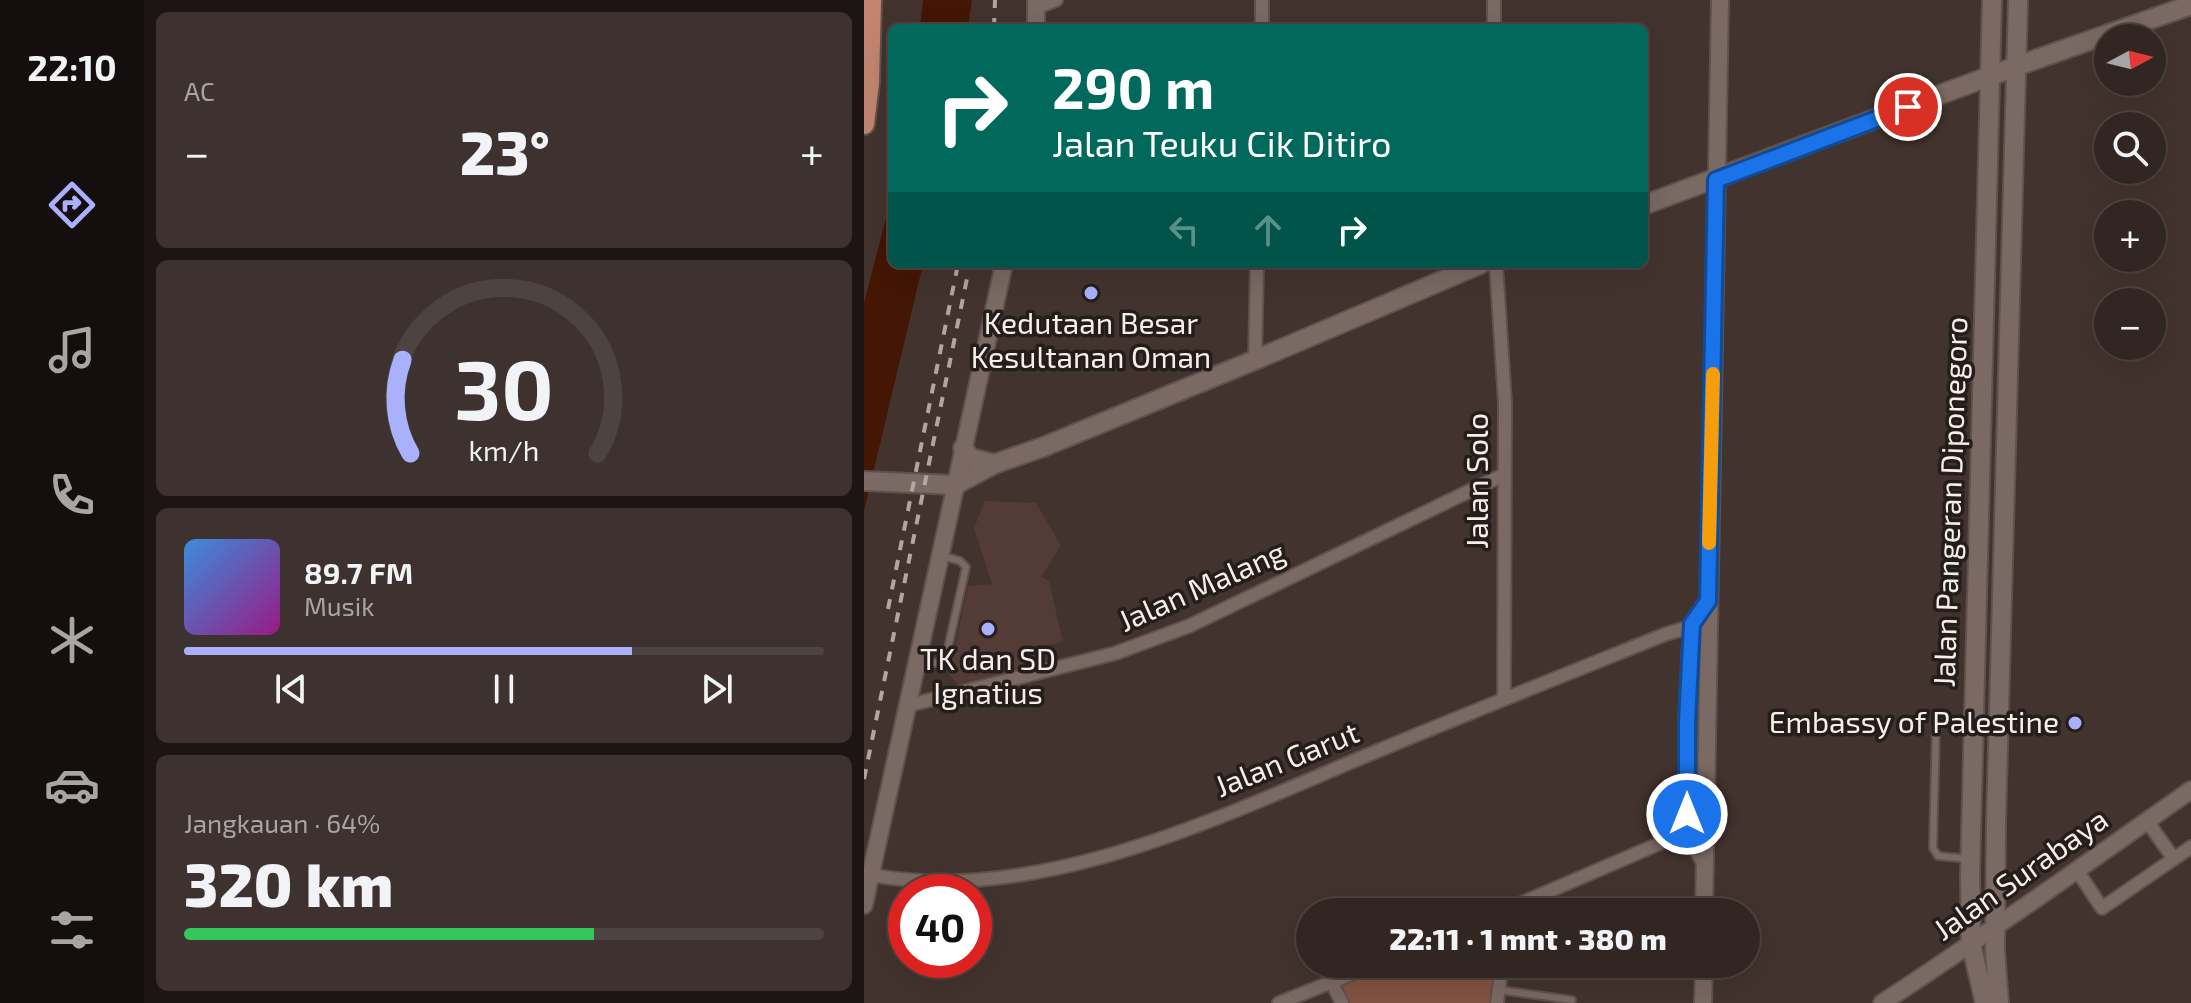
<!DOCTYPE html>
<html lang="id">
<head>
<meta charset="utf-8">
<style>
	:root { --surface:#322622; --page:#3d322f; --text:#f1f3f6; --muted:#a8a5a5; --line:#4d4340; --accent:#a9b0fc }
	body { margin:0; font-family:"Exo 2",sans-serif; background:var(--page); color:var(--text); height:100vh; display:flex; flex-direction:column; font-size:30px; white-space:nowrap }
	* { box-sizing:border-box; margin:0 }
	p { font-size:26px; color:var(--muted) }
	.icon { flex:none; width:44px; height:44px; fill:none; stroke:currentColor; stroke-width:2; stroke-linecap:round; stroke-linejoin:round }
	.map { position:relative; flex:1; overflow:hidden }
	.side { display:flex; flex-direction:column; gap:12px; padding:12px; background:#1c1513; width:720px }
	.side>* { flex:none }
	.banner { position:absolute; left:24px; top:24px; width:760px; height:244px; border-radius:12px; box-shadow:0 8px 32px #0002,0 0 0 2px var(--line); background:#00695c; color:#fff; overflow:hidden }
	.needle { width:52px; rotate:83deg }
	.fabs { position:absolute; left:1230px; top:24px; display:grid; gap:16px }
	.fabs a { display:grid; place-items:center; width:72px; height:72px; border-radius:50%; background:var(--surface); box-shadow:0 8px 32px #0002,0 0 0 2px var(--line); font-size:40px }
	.speed { position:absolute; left:24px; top:874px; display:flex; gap:16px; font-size:40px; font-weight:700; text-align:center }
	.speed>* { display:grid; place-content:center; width:104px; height:104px; border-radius:50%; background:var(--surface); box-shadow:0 8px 32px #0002,0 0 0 2px var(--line); line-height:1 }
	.speed .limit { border:12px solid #d22; background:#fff; color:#111 }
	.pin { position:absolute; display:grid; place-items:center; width:68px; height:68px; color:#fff; margin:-34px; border:4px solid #fff; border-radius:50%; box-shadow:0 2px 8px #0007 }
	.me { position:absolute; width:88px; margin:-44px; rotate:0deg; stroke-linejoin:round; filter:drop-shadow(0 0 6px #0008) }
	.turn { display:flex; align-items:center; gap:28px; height:168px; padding:0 32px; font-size:36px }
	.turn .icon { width:104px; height:104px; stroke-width:2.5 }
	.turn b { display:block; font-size:56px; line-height:68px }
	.lanes { display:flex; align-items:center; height:76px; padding:0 32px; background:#0003; justify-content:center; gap:40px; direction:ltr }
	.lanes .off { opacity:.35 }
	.big { font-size:60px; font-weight:800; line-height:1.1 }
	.side .tile { flex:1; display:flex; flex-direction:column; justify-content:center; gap:12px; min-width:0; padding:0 28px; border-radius:12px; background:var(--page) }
	.side .dial { align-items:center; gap:0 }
	.dial svg { height:208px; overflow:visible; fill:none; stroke:var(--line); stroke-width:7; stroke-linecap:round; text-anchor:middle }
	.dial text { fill:var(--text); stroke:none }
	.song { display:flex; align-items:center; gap:24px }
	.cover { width:96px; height:96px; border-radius:12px; background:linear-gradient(135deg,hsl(210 70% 55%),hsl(310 70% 35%)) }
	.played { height:8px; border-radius:4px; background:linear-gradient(90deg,var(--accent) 70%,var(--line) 70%) }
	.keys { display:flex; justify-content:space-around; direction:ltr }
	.heat { display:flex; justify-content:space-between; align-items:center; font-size:44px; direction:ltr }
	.charge { height:12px; border-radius:6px; background:linear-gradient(90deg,#34c759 64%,var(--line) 0) }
	.trip { position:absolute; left:432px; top:898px; width:464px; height:80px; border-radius:40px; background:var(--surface); box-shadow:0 8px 32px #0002,0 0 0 2px var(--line); font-weight:800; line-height:80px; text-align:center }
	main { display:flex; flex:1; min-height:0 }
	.dock { display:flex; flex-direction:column; width:144px; justify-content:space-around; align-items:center; background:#140f0e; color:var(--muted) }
	.dock .icon { width:56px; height:56px }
	.dock .on { color:var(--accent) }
	.dock b { font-size:36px; color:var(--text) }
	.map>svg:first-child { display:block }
</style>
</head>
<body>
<main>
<nav class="dock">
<b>22:10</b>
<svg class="icon on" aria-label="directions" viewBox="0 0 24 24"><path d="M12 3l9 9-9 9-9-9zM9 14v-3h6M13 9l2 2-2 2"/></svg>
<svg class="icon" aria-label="music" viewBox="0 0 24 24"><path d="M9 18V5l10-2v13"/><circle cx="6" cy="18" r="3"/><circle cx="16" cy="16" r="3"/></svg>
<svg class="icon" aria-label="phone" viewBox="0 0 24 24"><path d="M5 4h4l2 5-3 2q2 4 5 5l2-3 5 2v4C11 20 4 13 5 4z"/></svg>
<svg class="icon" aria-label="climate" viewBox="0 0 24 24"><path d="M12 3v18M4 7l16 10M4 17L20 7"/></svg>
<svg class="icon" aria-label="car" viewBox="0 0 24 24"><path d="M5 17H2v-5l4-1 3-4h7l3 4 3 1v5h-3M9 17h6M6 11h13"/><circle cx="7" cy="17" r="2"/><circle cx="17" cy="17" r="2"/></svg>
<svg class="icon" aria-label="filters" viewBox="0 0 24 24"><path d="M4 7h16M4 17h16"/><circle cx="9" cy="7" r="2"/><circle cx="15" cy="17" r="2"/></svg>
</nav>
<section class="side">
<div class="tile"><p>AC</p>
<div class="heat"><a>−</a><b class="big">23°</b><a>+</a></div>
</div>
<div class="tile dial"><svg viewBox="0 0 100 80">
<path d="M14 69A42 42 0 1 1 86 69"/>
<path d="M14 69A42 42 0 0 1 11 33" stroke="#a9b0fc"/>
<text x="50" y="56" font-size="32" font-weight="700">30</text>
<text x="50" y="72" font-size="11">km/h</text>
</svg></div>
<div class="tile">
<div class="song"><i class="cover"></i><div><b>89.7 FM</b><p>Musik</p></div></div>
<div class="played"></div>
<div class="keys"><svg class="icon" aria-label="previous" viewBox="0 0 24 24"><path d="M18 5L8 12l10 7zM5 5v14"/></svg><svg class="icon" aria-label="pause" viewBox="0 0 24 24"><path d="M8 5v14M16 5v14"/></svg><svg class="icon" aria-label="next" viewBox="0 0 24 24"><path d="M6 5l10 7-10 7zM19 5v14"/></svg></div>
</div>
<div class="tile"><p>Jangkauan · 64%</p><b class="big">320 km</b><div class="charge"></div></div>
</section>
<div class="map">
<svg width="1327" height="1003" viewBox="0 0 1327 1003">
	<rect width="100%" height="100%" fill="#43332e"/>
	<path fill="#523c35" d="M121,501L172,503L197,546L177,577L185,581L199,642L180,646L183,665L94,684L85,675L104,586L128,584L110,528Z"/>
	<path fill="#845342" d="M523,964H635L633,987L626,1003H484L474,985Z"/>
	<path fill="#441604" d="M59,0H108L104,28H56Z
		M28,195V264H59L0,511V303Z"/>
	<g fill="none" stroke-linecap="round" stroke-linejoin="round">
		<defs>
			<path id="service" d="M55,661L72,663L81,661L102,567L96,561L79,556
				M1106,723L1081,722L1072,727L1069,848L1074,856L1106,859
				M636,990L708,1000"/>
			<path id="minor" d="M172,8L192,0
				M398,28V0
				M630,28V0
				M632,264L641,403L640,699
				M391,360L393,264
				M42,706L252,653L325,626L639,475
				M1283,821L1310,859
				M1212,869L1238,908L1327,847
				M7,875C176,906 358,816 511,752C607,712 705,673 802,634L833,625
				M637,912L799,842L843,827
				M468,983L478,1003
				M415,1003L513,964
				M633,1003L638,964"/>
			<path id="tertiary" d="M172,28V0
				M840,860L823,832V722L828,624L844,601
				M0,905L140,264
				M840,912L856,0
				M839,1003L840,964
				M1018,1003C1123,935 1224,862 1327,790"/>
			<path id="secondary" d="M780,205L1153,66L1327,5
				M99,448L107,458L130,464
				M0,481L91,485L130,464L179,447L391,360L617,264
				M1121,1003L1107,944L1106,875L1128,0
				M1135,1003L1131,951L1132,821L1154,0"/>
			<path id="primary" d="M0,124L5,83L7,0"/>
		</defs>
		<use href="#service" stroke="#5f524d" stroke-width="10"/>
		<use href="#minor" stroke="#5f524d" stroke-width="16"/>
		<use href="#tertiary" stroke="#5f524d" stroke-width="20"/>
		<use href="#secondary" stroke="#5f524d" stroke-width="22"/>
		<use href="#primary" stroke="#5f524d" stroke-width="24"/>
		<use href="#service" stroke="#7b6963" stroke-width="6"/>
		<use href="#minor" stroke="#7b6963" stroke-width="12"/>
		<use href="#tertiary" stroke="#7b6963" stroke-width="16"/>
		<use href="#secondary" stroke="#7b6963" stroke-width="18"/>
		<use href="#primary" stroke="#c28570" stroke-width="20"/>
		<path stroke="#b2a6a1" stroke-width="4" stroke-dasharray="10 10" stroke-linecap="butt" d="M130,28L131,0
			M24,609L94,264
			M0,779L106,264"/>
	</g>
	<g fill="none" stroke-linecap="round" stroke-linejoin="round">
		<defs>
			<path id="route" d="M823,814V722L828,624L844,601L852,180L1044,107"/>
		</defs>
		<use href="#route" stroke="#114b97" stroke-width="20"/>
		<use href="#route" stroke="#1a73e8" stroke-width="14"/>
		<path stroke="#f59e0b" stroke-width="14" d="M845,543L849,374"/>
	</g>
	<g fill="#a9b0fc" stroke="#241d1a" stroke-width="3">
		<circle cx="227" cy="293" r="8"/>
		<circle cx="124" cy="629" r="8"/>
		<circle cx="1211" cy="723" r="8"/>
	</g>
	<g text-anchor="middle" stroke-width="7" stroke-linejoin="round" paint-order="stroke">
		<g font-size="30" fill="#f7ede9" stroke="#241d1a">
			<text x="227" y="334">Kedutaan Besar<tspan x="227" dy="34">Kesultanan Oman</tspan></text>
			<text x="124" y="670">TK dan SD<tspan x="124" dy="34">Ignatius</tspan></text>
			<text x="1195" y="733" text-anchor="end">Embassy of Palestine</text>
		</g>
		<g font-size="30" fill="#f7ede9" stroke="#241d1a">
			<text transform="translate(614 481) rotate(-90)" y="10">Jalan Solo</text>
			<text transform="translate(1087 502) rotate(-88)" y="10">Jalan Pangeran Diponegoro</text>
			<text transform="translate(338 587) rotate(-24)" y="10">Jalan Malang</text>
			<text transform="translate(423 760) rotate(-22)" y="10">Jalan Garut</text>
			<text transform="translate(1157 875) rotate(-35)" y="10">Jalan Surabaya</text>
		</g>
	</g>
</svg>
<div class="fabs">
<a><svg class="needle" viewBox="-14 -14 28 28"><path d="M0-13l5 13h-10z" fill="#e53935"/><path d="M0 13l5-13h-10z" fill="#a8a5a5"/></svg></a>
<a><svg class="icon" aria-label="search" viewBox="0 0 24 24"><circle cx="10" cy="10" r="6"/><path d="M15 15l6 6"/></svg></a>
<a>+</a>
<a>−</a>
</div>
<div class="speed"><div class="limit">40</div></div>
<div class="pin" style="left:1044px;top:107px;background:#d93025"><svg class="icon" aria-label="arrive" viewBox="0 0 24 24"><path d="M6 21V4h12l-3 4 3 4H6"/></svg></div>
<svg class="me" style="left:823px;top:814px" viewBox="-20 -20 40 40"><circle r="17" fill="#1a73e8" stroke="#fff" stroke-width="3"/><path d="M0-11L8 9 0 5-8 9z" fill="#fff"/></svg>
<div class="trip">22:11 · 1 mnt · 380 m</div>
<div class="banner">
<div class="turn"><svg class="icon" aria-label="right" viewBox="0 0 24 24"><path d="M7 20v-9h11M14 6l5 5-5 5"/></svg><div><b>290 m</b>Jalan Teuku Cik Ditiro</div></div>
<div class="lanes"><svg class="icon off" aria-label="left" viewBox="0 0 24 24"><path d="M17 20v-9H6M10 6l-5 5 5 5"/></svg><svg class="icon off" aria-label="ahead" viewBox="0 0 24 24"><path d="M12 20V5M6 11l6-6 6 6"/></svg><svg class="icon" aria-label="right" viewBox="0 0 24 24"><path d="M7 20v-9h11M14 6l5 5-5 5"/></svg></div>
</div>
</div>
</main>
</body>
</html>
